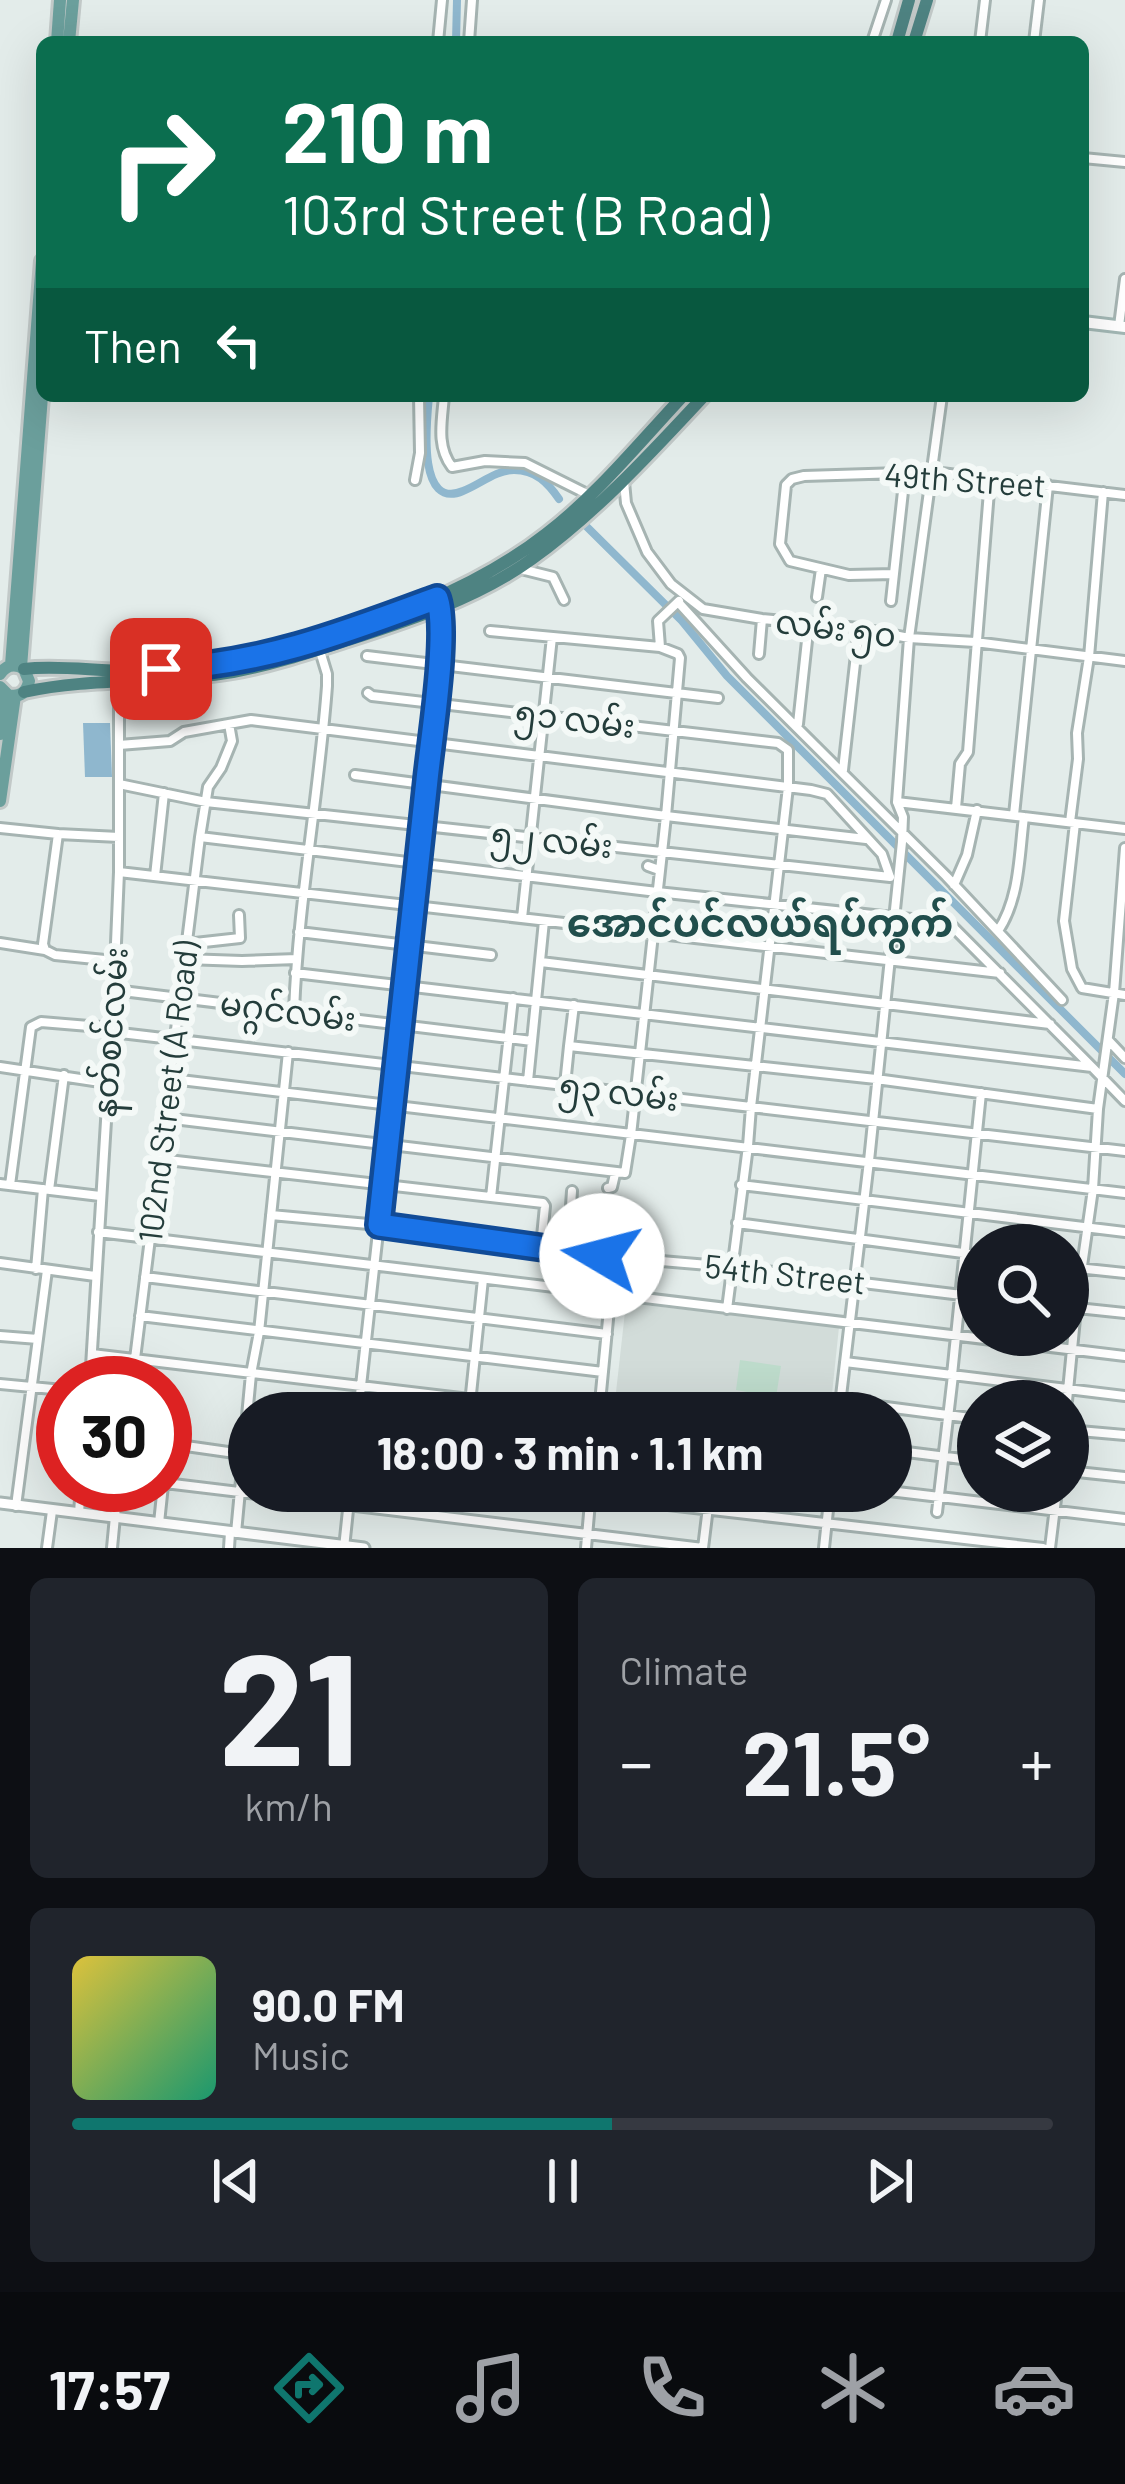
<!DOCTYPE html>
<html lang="en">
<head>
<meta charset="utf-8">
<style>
	:root { --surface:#171b24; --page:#20242c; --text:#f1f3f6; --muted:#9ea1a6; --line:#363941; --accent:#0f766e }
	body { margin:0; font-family:Barlow,"Noto Sans Myanmar",sans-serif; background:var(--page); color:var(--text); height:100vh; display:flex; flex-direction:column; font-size:45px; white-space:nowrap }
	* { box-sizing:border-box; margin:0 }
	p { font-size:39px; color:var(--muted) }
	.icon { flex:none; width:66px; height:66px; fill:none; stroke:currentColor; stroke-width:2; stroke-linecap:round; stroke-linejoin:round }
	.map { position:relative; height:1548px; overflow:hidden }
	.drawer { display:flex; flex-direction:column; gap:30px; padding:30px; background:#0d0f14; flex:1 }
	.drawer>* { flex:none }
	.hud { position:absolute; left:36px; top:36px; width:1053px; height:366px; border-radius:18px; box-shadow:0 12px 48px #0002; background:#0b6e4f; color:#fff; overflow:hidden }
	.fabs { position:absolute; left:957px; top:1224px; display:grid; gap:24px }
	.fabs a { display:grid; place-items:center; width:132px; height:132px; border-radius:50%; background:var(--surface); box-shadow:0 12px 48px #0002; font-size:60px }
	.speed { position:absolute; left:36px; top:1356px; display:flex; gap:24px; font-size:60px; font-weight:700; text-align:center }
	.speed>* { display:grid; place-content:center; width:156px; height:156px; border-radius:50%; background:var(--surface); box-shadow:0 12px 48px #0002; line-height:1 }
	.speed .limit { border:18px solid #d22; background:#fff; color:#111 }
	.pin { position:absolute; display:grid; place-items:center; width:102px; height:102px; color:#fff; margin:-51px; border-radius:24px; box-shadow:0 6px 18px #0006 }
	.me { position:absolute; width:132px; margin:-66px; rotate:278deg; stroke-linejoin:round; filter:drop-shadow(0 0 9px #0008) }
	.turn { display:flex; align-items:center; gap:42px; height:252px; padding:0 48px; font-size:54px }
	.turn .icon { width:156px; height:156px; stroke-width:2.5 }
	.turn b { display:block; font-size:84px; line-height:102px }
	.then { display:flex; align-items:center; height:114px; padding:0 48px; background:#0003; gap:24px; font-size:45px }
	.big { font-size:90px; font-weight:700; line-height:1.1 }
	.drawer .widget { flex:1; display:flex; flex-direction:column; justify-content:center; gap:18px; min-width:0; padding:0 42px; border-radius:18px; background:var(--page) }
	.drawer .dial { align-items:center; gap:0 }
	.dial b { font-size:156px; line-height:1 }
	.song { display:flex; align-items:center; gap:36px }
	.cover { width:144px; height:144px; border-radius:18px; background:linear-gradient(135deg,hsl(50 70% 55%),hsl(160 70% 35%)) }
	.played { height:12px; border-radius:6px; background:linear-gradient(90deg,var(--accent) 55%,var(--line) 55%) }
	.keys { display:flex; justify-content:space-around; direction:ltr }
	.heat { display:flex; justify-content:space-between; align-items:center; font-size:66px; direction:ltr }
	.drawer .tiles { flex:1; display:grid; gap:30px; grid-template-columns:1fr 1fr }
	.widget:last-child { grid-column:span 2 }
	.trip { position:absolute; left:228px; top:1392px; width:684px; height:120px; border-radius:60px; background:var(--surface); box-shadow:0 12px 48px #0002; font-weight:700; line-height:120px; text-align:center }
	.tabs { display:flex; height:192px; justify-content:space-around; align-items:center; background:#090b0e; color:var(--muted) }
	.tabs .icon { width:84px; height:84px }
	.tabs .current { color:var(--accent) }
	.tabs b { font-size:54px; color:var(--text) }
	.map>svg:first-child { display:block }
</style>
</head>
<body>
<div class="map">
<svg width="1125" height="1548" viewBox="0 0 1125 1548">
	<rect width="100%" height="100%" fill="#e3ecea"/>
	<path fill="#d2dcd9" d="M626,1303L839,1327L830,1413H643L614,1410Z"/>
	<path fill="#bedccc" d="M740,1360L781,1366L776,1397L736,1390Z"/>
	<path fill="#8fb7ce" d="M83,723H110L112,777H85Z"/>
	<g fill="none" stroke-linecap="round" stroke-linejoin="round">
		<path stroke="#8fb7ce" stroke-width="8" d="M456,42L457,0
			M429,396C427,419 416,511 463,491C479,485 496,470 514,470C536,470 548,483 559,499
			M585,525L682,621L727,676L1125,1074"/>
		<defs>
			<path id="minor" d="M438,42L442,0
				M469,42L472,0
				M872,42L886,0
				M980,42L985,0
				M1034,42L1039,0
				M1083,158L1125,162
				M1119,326L1125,279
				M444,396C442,421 436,446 452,467L485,461L525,463L589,495
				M415,480L420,453L419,396
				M624,482L626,503L647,552L671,584L703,609L762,619L859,628L909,638L975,642L1125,661
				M521,569L553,577L564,600
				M894,574L849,575L790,561L780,544L786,485L792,479L804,476L933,472L1125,495
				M817,597L821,569
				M891,601L905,473
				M678,602L747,678L946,876L1062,1000
				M660,647L658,621L679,601
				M759,654L762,619
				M367,656L718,698
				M368,693L372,696L778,743L788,750V787L751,1107L748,1146L727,1309
				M798,724L809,622
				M119,745L170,741L184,732L251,720L811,790L827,794L882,854L890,877
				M843,770L859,628
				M355,775L666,816L866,839
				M119,784L206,802L890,877
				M897,802L1125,829
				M956,808L960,764L968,752L990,479
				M1014,815L1048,485
				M1070,822L1078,759L1077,733L1089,657L1103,492
				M1075,823L1064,921L1072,969L1082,988L1125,995
				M0,828L58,834L43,944L45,950L55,955L115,961
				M58,834L119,837
				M200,837L657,892L949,923L1092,1067
				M648,866L659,870
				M119,872L1000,973
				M155,876L164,793
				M954,885L967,855L977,810
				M522,918L552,637
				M998,931C1020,898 1019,855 1024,817
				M299,932L491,955
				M0,943L45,950
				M186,944L240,938L239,915
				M185,959L242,961L297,959
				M541,962L1050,1024
				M295,973L1092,1067L1125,1101
				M114,990L532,1041
				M574,1005L569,1046L876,1079L1098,1109
				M294,1012C298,902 319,795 327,686V674L320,651
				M112,1032L1125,1151
				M1109,1041L1125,1058
				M0,1067L107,1083
				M172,1079L1125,1193
				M528,1081L544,921
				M565,1085L569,1046
				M165,1118L625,1173L631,1135L666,816L680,658L678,654L660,647L490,631
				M159,1159L543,1203L545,1206L541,1247
				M0,1184L100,1196
				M10,1185L31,1027L41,1022L113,1028
				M741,1185L1125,1232
				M608,1188L612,1187L615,1174
				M49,1190L64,1075
				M491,1197L513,998
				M271,1215L379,1225L614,1257L732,1267L978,1297
				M737,1223L978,1255
				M98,1232L1125,1356
				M568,1251L572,1191
				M601,1256L605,1215
				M0,1263L95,1276
				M1068,1267L1125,1273
				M36,1269L43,1189
				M145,1277L607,1334
				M1068,1307L1125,1313
				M140,1316L603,1372
				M0,1336L38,1339
				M92,1354L588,1413
				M845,1362L1125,1396
				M952,1375L981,1093
				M90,1383L114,990L119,872V682
				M132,1383L200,837L208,787L221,768L232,741L229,724
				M0,1384L63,1390
				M840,1401L978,1419
				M1067,1401L1076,1308L1093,1189L1098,1109L1114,993L1125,848
				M165,1405L174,1408
				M358,1413L423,825L438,665L440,609
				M469,1413L483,1279
				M599,1413L614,1257
				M839,1413L869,1161L902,842L903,817L897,802L909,638L942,396
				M1068,1430L1125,1435
				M165,1443L249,1455
				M891,1450L978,1461
				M1068,1471L1125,1477
				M165,1483L703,1548
				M545,1491L1043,1548
				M889,1491L1125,1519
				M16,1506L47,1270
				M937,1512L953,1375
				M79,1513L81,1485
				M159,1523L163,1485
				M236,1533L251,1374L259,1332L288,1052
				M47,1548L52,1511
				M112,1548L118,1485
				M229,1548L230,1532
				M344,1548L350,1491
				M586,1548L591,1491
				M703,1548L710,1491
				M824,1548L830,1491
				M1050,1548L1057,1491"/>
			<path id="tertiary" d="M0,1503L364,1548"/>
			<path id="secondary" d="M1083,322L1125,327"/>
			<path id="primary" d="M57,42L60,0
				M69,42L73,0
				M11,665L42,261
				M21,667L42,396
				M0,674C6,665 15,663 24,669L29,681C27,692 20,698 8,695L0,687
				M0,734L5,693
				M0,801L15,696"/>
			<path id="trunk" d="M897,42L909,0
				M914,42L927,0
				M294,648C382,622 473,591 546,534C597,495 639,443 683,396
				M24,669C58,665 94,671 128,671C175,671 223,665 269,655
				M24,692C93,677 164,684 233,672C272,665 311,652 348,640C410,620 478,598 532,559C596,513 650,454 704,396"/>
		</defs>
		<use href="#minor" stroke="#a6b4b2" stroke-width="14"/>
		<use href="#tertiary" stroke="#a6b4b2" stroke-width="15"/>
		<use href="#secondary" stroke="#a2b7b4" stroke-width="16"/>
		<use href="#primary" stroke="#c2c9c8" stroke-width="18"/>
		<use href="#trunk" stroke="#c2c9c8" stroke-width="18"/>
		<use href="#minor" stroke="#fff" stroke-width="8"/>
		<use href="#tertiary" stroke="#fff" stroke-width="9"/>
		<use href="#secondary" stroke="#fff" stroke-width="10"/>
		<use href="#primary" stroke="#6b9f9c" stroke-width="12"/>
		<use href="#trunk" stroke="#4e8382" stroke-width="12"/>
	</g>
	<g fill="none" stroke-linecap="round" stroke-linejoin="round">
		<defs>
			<path id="route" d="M161,669C263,664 343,633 437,598C449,631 431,740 427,780C411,928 395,1077 379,1225L602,1256"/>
		</defs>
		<use href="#route" stroke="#114b97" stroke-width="30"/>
		<use href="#route" stroke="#1a73e8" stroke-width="21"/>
	</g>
	<g text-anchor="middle" stroke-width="12" stroke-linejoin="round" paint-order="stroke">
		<g font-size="33" fill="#243d3b" stroke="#f4f9f7">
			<text transform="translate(965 480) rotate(4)" y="12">49th Street</text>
			<text transform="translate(836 628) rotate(7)" y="12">လမ်း ၅၀</text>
			<text transform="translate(575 719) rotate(7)" y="12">၅၁ လမ်း</text>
			<text transform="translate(552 840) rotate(6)" y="12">၅၂ လမ်း</text>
			<text transform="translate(288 1011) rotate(7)" y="12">မဂ္ဂင်လမ်း</text>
			<text transform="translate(110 1032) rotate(-86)" y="12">နတ်စင်လမ်း</text>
			<text transform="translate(168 1092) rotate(-83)" y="12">102nd Street (A Road)</text>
			<text transform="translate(619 1092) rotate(7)" y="12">၅၃ လမ်း</text>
			<text transform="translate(785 1274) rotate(6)" y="12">54th Street</text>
		</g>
		<g font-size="39" font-weight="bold" fill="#214e4c" stroke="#f4f9f7">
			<text x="760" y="937">အောင်ပင်လယ်ရပ်ကွက်</text>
		</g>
	</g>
</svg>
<div class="fabs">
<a><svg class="icon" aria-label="search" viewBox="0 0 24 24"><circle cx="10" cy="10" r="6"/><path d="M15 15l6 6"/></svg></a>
<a><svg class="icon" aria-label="layers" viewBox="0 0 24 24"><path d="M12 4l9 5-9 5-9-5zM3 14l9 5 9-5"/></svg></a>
</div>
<div class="speed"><div class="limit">30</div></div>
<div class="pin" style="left:161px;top:669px;background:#d93025"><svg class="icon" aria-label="arrive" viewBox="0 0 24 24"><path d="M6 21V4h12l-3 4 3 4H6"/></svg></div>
<svg class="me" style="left:602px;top:1256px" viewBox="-20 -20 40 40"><circle r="19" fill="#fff"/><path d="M0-13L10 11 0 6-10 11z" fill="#1a73e8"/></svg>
<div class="trip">18:00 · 3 min · 1.1 km</div>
<div class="hud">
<div class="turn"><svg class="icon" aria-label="right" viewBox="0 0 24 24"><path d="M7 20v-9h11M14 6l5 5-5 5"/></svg><div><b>210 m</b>103rd Street (B Road)</div></div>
<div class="then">Then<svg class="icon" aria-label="left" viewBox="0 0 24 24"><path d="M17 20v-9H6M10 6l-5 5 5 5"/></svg></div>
</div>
</div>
<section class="drawer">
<div class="tiles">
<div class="widget dial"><b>21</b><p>km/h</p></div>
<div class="widget"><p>Climate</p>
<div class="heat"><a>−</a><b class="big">21.5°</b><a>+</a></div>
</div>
<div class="widget">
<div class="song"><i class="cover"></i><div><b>90.0 FM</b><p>Music</p></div></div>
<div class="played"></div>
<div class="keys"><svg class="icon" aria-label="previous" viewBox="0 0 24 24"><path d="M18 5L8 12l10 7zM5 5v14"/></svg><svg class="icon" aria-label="pause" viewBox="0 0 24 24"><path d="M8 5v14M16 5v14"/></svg><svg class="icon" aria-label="next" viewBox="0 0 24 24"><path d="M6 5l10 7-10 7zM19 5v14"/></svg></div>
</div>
</div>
</section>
<nav class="tabs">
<b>17:57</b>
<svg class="icon current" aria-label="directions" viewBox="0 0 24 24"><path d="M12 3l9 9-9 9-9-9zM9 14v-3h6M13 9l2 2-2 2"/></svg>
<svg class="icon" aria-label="music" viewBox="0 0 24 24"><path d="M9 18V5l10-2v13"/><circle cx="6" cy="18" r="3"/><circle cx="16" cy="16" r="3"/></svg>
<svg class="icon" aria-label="phone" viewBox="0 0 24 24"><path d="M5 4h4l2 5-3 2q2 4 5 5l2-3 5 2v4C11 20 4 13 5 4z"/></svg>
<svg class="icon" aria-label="climate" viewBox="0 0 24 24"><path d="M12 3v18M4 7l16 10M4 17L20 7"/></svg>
<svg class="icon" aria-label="car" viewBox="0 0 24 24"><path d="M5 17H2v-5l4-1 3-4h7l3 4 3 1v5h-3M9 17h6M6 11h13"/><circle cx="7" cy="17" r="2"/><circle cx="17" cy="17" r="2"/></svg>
</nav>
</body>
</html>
